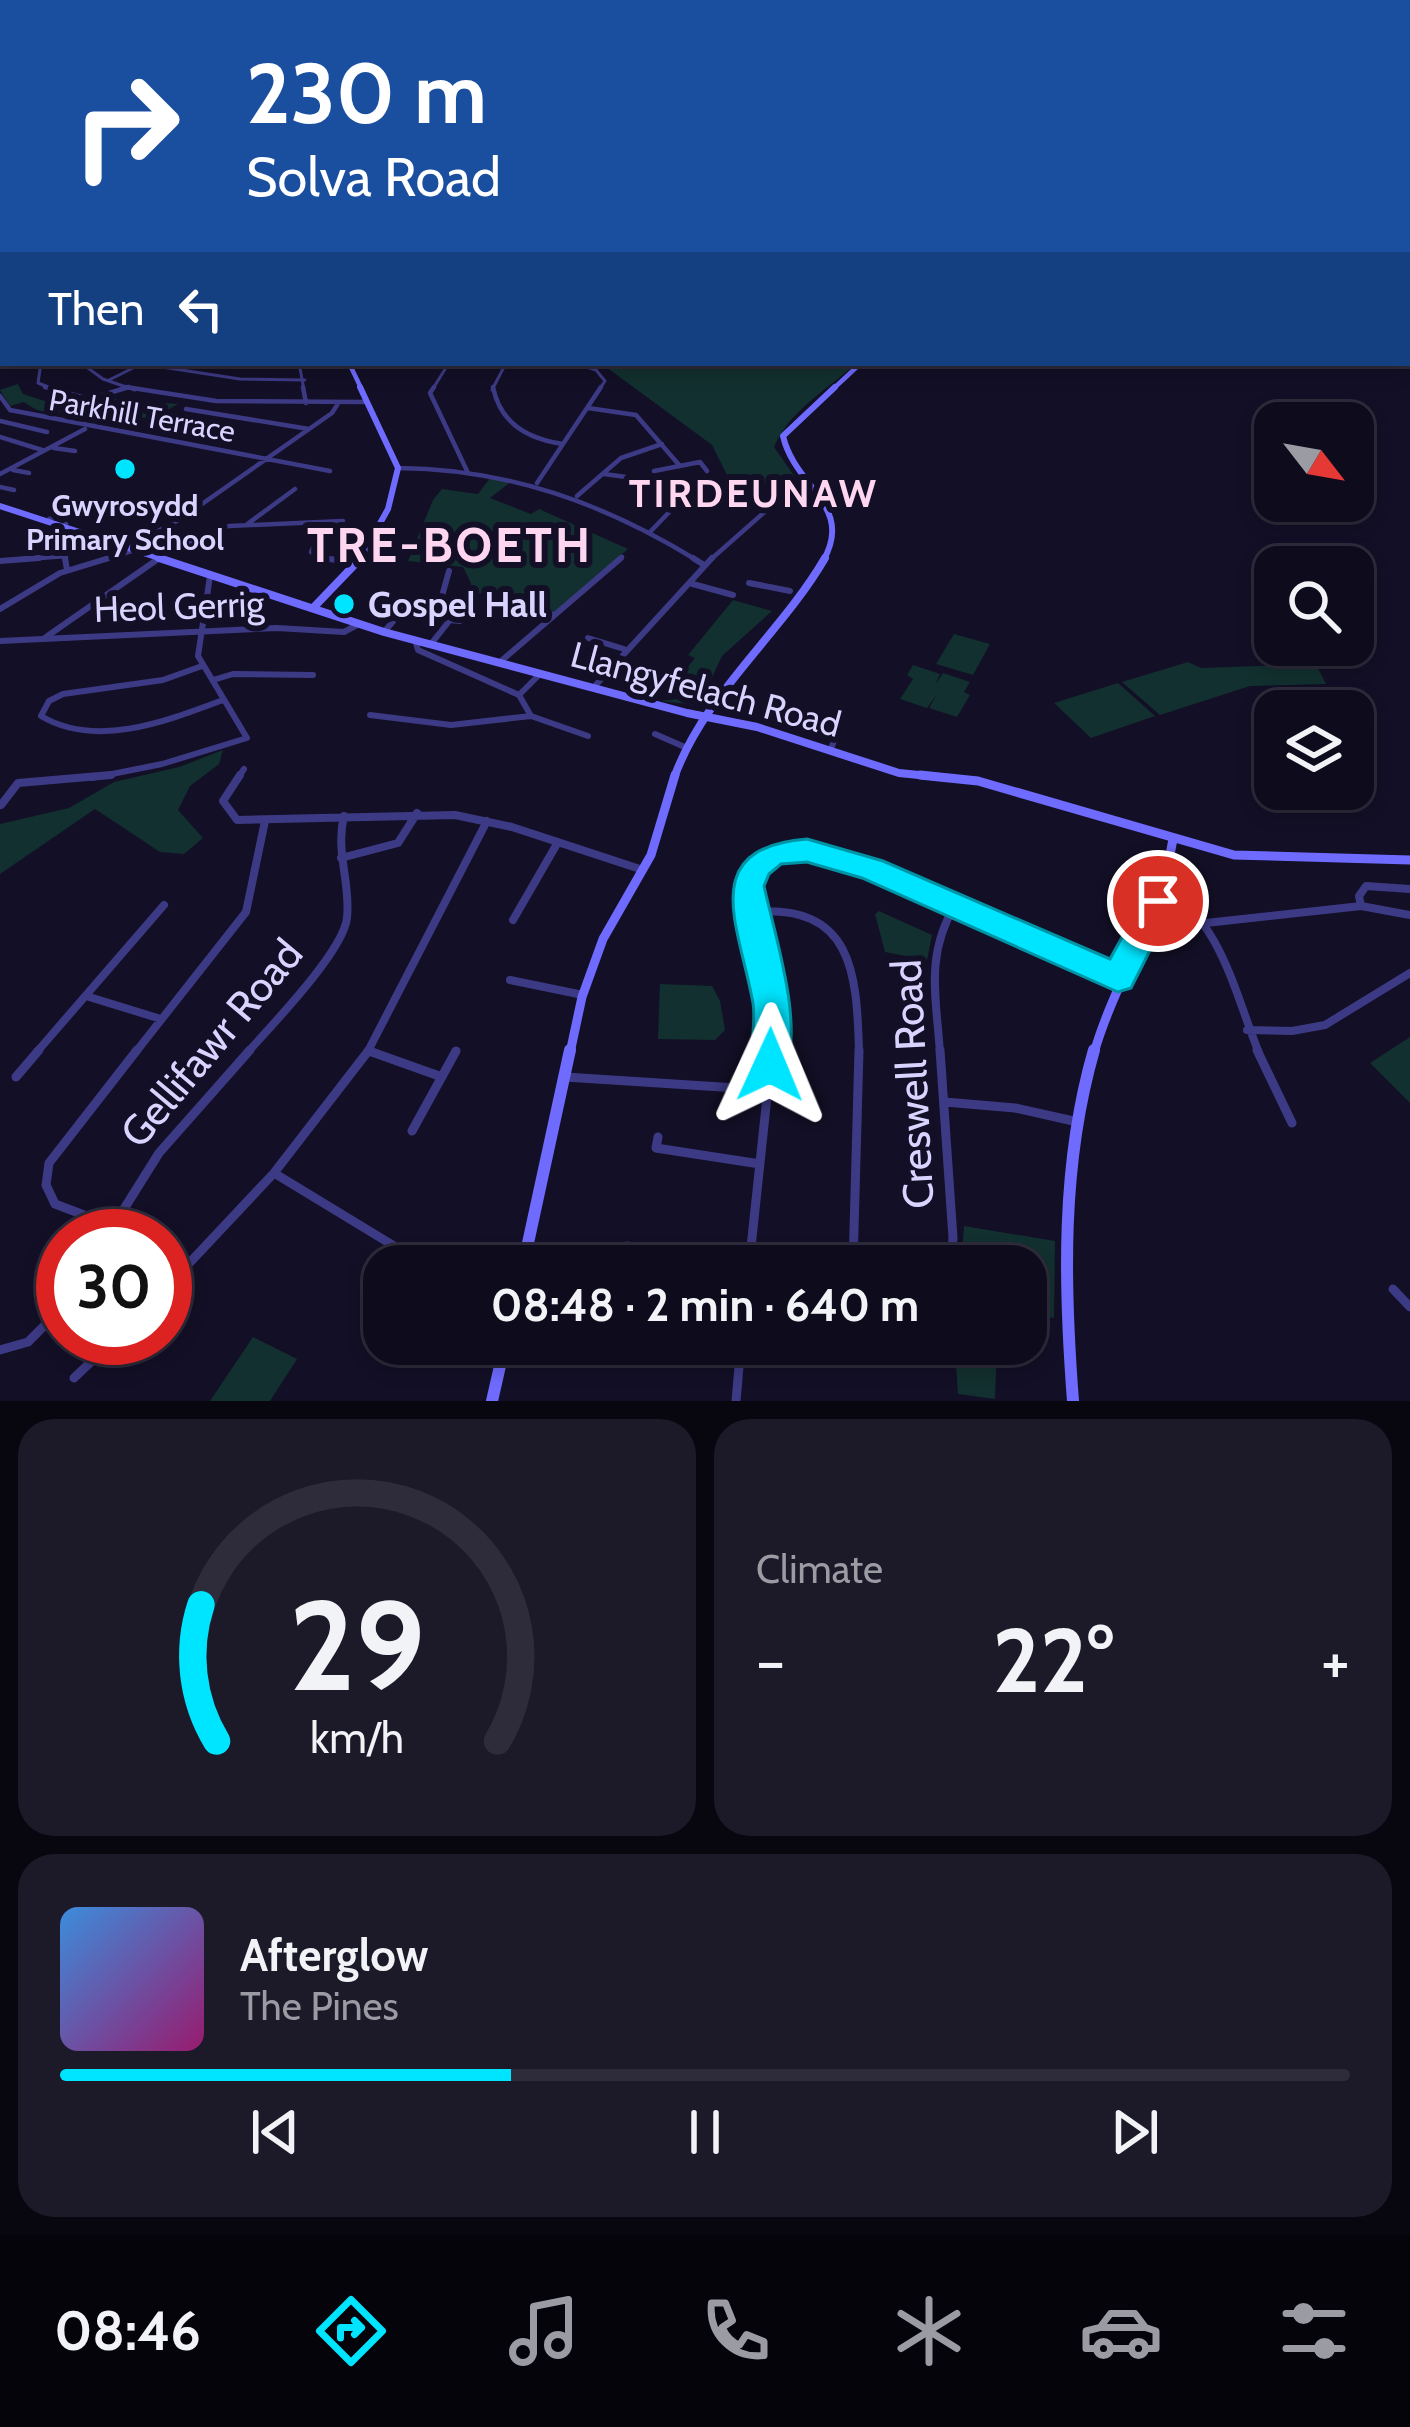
<!DOCTYPE html>
<html lang="en">
<head>
<meta charset="utf-8">
<style>
	:root { --surface:#0e0b1c; --page:#1c1929; --text:#f1f3f6; --muted:#9b9ba3; --line:#2e2b3b; --accent:#00e5ff }
	body { margin:0; font-family:Cabin,sans-serif; background:var(--page); color:var(--text); height:100vh; display:flex; flex-direction:column; font-size:45px; white-space:nowrap }
	* { box-sizing:border-box; margin:0 }
	p { font-size:39px; color:var(--muted) }
	.icon { flex:none; width:66px; height:66px; fill:none; stroke:currentColor; stroke-width:2; stroke-linecap:round; stroke-linejoin:round }
	.map { position:relative; height:1401px; overflow:hidden }
	.panel { display:flex; flex-direction:column; gap:18px; padding:18px; background:#08060f; flex:1 }
	.panel>* { flex:none }
	.banner { position:absolute; left:0px; top:0px; width:1410px; height:366px; box-shadow:0 6px 18px #0003,0 0 0 3px var(--line); background:#1a4fa0; color:#fff; overflow:hidden }
	.needle { width:78px; rotate:121deg }
	.fabs { position:absolute; left:1254px; top:402px; display:grid; gap:24px }
	.fabs a { display:grid; place-items:center; width:120px; height:120px; border-radius:24px; background:var(--surface); box-shadow:0 6px 18px #0003,0 0 0 3px var(--line); font-size:60px }
	.speed { position:absolute; left:36px; top:1209px; display:flex; gap:24px; font-size:60px; font-weight:700; text-align:center }
	.speed>* { display:grid; place-content:center; width:156px; height:156px; border-radius:50%; background:var(--surface); box-shadow:0 6px 18px #0003,0 0 0 3px var(--line); line-height:1 }
	.speed .limit { border:18px solid #d22; background:#fff; color:#111 }
	.pin { position:absolute; display:grid; place-items:center; width:102px; height:102px; color:#fff; margin:-51px; border:6px solid #fff; border-radius:50%; box-shadow:0 3px 12px #0007 }
	.me { position:absolute; width:132px; margin:-66px; rotate:1deg; stroke-linejoin:round; filter:drop-shadow(0 0 9px #0008) }
	.turn { display:flex; align-items:center; gap:42px; height:252px; padding:0 48px; font-size:54px }
	.turn .icon { width:156px; height:156px; stroke-width:2.5 }
	.turn b { display:block; font-size:84px; line-height:102px }
	.then { display:flex; align-items:center; height:114px; padding:0 48px; background:#0003; gap:24px; font-size:45px }
	.big { font-size:90px; font-weight:700; line-height:1.1 }
	.panel .card { flex:1; display:flex; flex-direction:column; justify-content:center; gap:18px; min-width:0; padding:0 42px; border-radius:36px; background:var(--page) }
	.panel .dial { align-items:center; gap:0 }
	.dial svg { height:312px; overflow:visible; fill:none; stroke:var(--line); stroke-width:7; stroke-linecap:round; text-anchor:middle }
	.dial text { fill:var(--text); stroke:none }
	.song { display:flex; align-items:center; gap:36px }
	.cover { width:144px; height:144px; border-radius:18px; background:linear-gradient(135deg,hsl(210 70% 55%),hsl(320 70% 35%)) }
	.played { height:12px; border-radius:6px; background:linear-gradient(90deg,var(--accent) 35%,var(--line) 35%) }
	.keys { display:flex; justify-content:space-around; direction:ltr }
	.heat { display:flex; justify-content:space-between; align-items:center; font-size:66px; direction:ltr }
	.panel .tiles { flex:1; display:grid; gap:18px; grid-template-columns:1fr 1fr }
	.card:last-child { grid-column:span 2 }
	.trip { position:absolute; left:363px; top:1245px; width:684px; height:120px; border-radius:36px; background:var(--surface); box-shadow:0 6px 18px #0003,0 0 0 3px var(--line); font-weight:700; line-height:120px; text-align:center }
	.tabs { display:flex; height:192px; justify-content:space-around; align-items:center; background:#06040b; color:var(--muted) }
	.tabs .icon { width:84px; height:84px }
	.tabs .current { color:var(--accent) }
	.tabs b { font-size:54px; color:var(--text) }
	.map>svg:first-child { display:block }
</style>
</head>
<body>
<div class="map">
<svg width="1410" height="1401" viewBox="0 0 1410 1401">
	<rect width="100%" height="100%" fill="#130f26"/>
	<path fill="#12302f" d="M856,363C827,391 791,408 774,447L797,480L786,490L728,477L712,445L602,364Z
		M18,384L23,394L51,403L68,395L178,404L152,419L119,414L94,426L89,425L103,416C89,414 93,409 79,410C59,412 43,417 24,402L10,406L0,390Z
		M490,478L512,481L490,498L531,514L539,509L628,549L553,613L486,592L471,595V583L463,567L408,561L433,500L442,489L478,494Z
		M733,600L772,611L722,656L699,705L660,701L696,697L674,684L695,658L688,655Z
		M954,634L990,644L973,675L936,664Z
		M1188,662L1201,668L1316,664L1326,684L1250,686L1160,715L1122,682Z
		M913,665L940,674L935,685L943,673L970,682L964,692L970,695L957,717L929,708L937,694L927,708L900,699L913,679L907,675Z
		M1118,683L1155,716L1091,738L1054,703Z
		M223,750L219,764L190,786L178,810L203,838L184,854L160,852L95,809L0,874V824L69,808L114,782L179,767Z
		M879,911L932,935L927,960L885,952L875,914Z
		M660,984L712,986L720,1001L725,1030L715,1040L658,1039Z
		M1410,1037V1103L1370,1063Z
		M964,1226L1055,1241L1054,1318L1026,1313V1266H961Z
		M253,1337L297,1359L270,1401H210Z
		M946,1344H1002L997,1346L995,1399L958,1394L956,1365Z"/>
	<g fill="none" stroke-linecap="round" stroke-linejoin="round">
		<path stroke="#3d3a85" stroke-width="3" d="M41,363L38,383L56,390
			M81,363L103,379L135,390
			M299,363L304,390
			M574,363L596,370L605,381L599,390
			M142,364L240,379L305,380
			M109,380L143,363
			M119,390L129,387
			M432,390L449,363
			M492,390L506,363"/>
		<path stroke="#3d3a85" stroke-width="4.5" d="M45,387L89,399L129,387
			M126,387L216,401L366,402
			M303,387L306,403
			M434,387L430,393L468,473
			M493,387C500,423 528,439 563,444
			M0,396L10,410
			M588,408L636,415L680,466
			M186,409L309,429
			M10,410L330,471
			M0,421L47,432
			M0,437L42,450
			M54,448L75,451
			M398,468C509,469 604,503 698,561
			M13,470L29,473
			M654,471L700,462L707,471
			M0,474L85,429
			M604,474L626,477
			M537,483L601,387
			M0,487L14,490
			M683,495L688,498L678,503V498Z
			M577,496L621,458L662,444
			M49,519L100,499
			M325,522L311,552L323,559L345,561
			M246,525L295,489
			M650,532L678,503
			M130,546L182,518L332,413L339,402
			M156,555L229,526L343,521
			M0,561L66,556
			M65,561L60,529L66,524
			M99,561L135,550
			M617,561L622,557
			M709,561L802,479"/>
		<path stroke="#3d3a85" stroke-width="6" d="M65,558L67,570
			M321,558L355,562
			M693,558L704,565
			M0,561L39,558
			M689,583L733,595
			M749,583L790,591
			M494,597L554,615
			M0,609L60,573L109,558
			M384,632L411,600L442,596L449,571
			M46,637L158,559
			M588,638L624,649
			M415,640L418,650L519,695
			M0,641L277,628L344,632L359,624
			M431,644L450,620L460,621L469,613
			M500,662L621,558
			M202,666L163,680L63,694L49,701L41,716C96,749 167,721 223,700
			M541,673L519,695L531,716L588,736
			M213,680L233,674L313,675
			M594,687L712,558
			M370,715L451,725L531,716
			M822,731L835,738L831,749
			M655,734L687,748
			M92,778L162,764L247,738L198,656L210,576
			M238,778L244,769"/>
		<path stroke="#3d3a85" stroke-width="8" d="M240,775L223,801L237,820L455,815L512,827L643,870
			M1,805L18,783L111,775
			M341,858L398,843L417,813
			M1164,889C1221,919 1236,997 1259,1053
			M1361,906L1359,896L1366,886L1410,889
			M753,912C852,904 857,971 859,1053
			M513,920L558,842
			M1206,923L1361,906L1410,915
			M510,980L583,995
			M86,996L161,1019
			M1247,1030L1292,1031L1325,1025L1410,973
			M369,1051L376,1053
			M36,1053L164,905
			M135,1053L246,912L265,821
			M247,1053C271,1026 343,952 347,918C351,883 335,852 344,816
			M367,1053L487,821
			M772,1053V1011L748,886L760,862L792,849L872,869L1118,978
			M940,1053C936,995 925,955 956,903"/>
		<path stroke="#3d3a85" stroke-width="9" d="M940,1050L953,1238L950,1266
			M1257,1050L1292,1123
			M369,1051L442,1077
			M16,1077L39,1050
			M565,1077L768,1090
			M945,1102L1015,1108L1078,1122
			M412,1131L456,1051
			M658,1137L656,1148L760,1164
			M274,1173L427,1266
			M113,1226L55,1204L46,1185L49,1163L137,1050
			M107,1236L159,1153L250,1050
			M623,1266L627,1246L749,1263
			M749,1266L772,1050
			M853,1266L859,1050
			M165,1289L274,1173L369,1050
			M1393,1289L1410,1307
			M0,1350L28,1342L63,1307
			M74,1378L116,1338
			M736,1401L741,1344"/>
		<path stroke="#6f6bff" stroke-width="4.5" d="M349,363L362,390
			M832,390L861,363"/>
		<path stroke="#6f6bff" stroke-width="6" d="M0,506L168,561
			M359,561L388,509L398,468L360,387
			M823,561C855,506 795,488 783,436L835,387"/>
		<path stroke="#6f6bff" stroke-width="8" d="M159,558L384,632L687,713L757,727L899,773L949,778
			M314,607L361,558
			M674,778C704,694 781,634 825,558"/>
		<path stroke="#6f6bff" stroke-width="9" d="M920,775L978,781L1234,855L1410,860
			M570,1053L582,997L603,939L651,855L675,775
			M1094,1053C1115,980 1161,915 1173,839"/>
		<path stroke="#6f6bff" stroke-width="12" d="M523,1266L570,1050
			M492,1401L505,1344
			M1073,1401C1064,1284 1061,1164 1094,1050"/>
	</g>
	<linearGradient id="sky" x2="0" y2="1"><stop stop-color="#0a0815"/><stop offset="0.43" stop-color="#333752"/><stop offset="1" stop-color="#333752" stop-opacity="0"/></linearGradient>
	<rect width="1410" height="343" fill="url(#sky)"/>
	<path fill="#00e5ff" stroke="#0095a6" stroke-width="3" d="M807,839L883,861L1110,959L1147,892L1158,889L1170,892L1175,901L1131,988L1118,992L862,878L807,862L781,864L769,874L764,886C775,937 806,1029 783,1077L770,1082L757,1077C746,1054 757,1028 753,1003C739,925 696,848 807,839Z"/>
	<g fill="#00e5ff" stroke="#130f26" stroke-width="4.5">
		<circle cx="125" cy="469" r="12"/>
		<circle cx="344" cy="604" r="12"/>
	</g>
	<g text-anchor="middle" stroke-width="12" stroke-linejoin="round" paint-order="stroke">
		<g font-size="30" fill="#d9d4ff" stroke="#130f26">
			<text transform="translate(142 416) rotate(10)" y="10">Parkhill Terrace</text>
		</g>
		<g font-size="30" font-weight="bold" fill="#d9d4ff" stroke="#130f26">
			<text x="125" y="516">Gwyrosydd<tspan x="125" dy="34">Primary School</tspan></text>
		</g>
		<g font-size="36" font-weight="bold" fill="#d9d4ff" stroke="#130f26" text-anchor="start">
			<text x="368" y="617">Gospel Hall</text>
		</g>
		<g font-size="36" fill="#d9d4ff" stroke="#130f26">
			<text transform="translate(179 606) rotate(-2)" y="13">Heol Gerrig</text>
			<text transform="translate(706 689) rotate(15)" y="13">Llangyfelach Road</text>
		</g>
		<g font-size="39" font-weight="bold" letter-spacing="3" fill="#ffd6f0" stroke="#130f26">
			<text x="754" y="507">TIRDEUNAW</text>
		</g>
		<g font-size="42" fill="#d9d4ff" stroke="#130f26">
			<text transform="translate(211 1043) rotate(-50)" y="15">Gellifawr Road</text>
			<text transform="translate(912 1084) rotate(-93)" y="15">Creswell Road</text>
		</g>
		<g font-size="48" font-weight="bold" letter-spacing="3" fill="#ffd6f0" stroke="#130f26">
			<text x="450" y="562">TRE-BOETH</text>
		</g>
	</g>
</svg>
<div class="fabs">
<a><svg class="needle" viewBox="-14 -14 28 28"><path d="M0-13l5 13h-10z" fill="#e53935"/><path d="M0 13l5-13h-10z" fill="#9b9ba3"/></svg></a>
<a><svg class="icon" aria-label="search" viewBox="0 0 24 24"><circle cx="10" cy="10" r="6"/><path d="M15 15l6 6"/></svg></a>
<a><svg class="icon" aria-label="layers" viewBox="0 0 24 24"><path d="M12 4l9 5-9 5-9-5zM3 14l9 5 9-5"/></svg></a>
</div>
<div class="speed"><div class="limit">30</div></div>
<div class="pin" style="left:1158px;top:901px;background:#d93025"><svg class="icon" aria-label="arrive" viewBox="0 0 24 24"><path d="M6 21V4h12l-3 4 3 4H6"/></svg></div>
<svg class="me" style="left:770px;top:1065px" viewBox="-20 -20 40 40"><path d="M0-17L14 15 0 8-14 15z" fill="#00e5ff" stroke="#fff" stroke-width="4"/></svg>
<div class="trip">08:48 · 2 min · 640 m</div>
<div class="banner">
<div class="turn"><svg class="icon" aria-label="right" viewBox="0 0 24 24"><path d="M7 20v-9h11M14 6l5 5-5 5"/></svg><div><b>230 m</b>Solva Road</div></div>
<div class="then">Then<svg class="icon" aria-label="left" viewBox="0 0 24 24"><path d="M17 20v-9H6M10 6l-5 5 5 5"/></svg></div>
</div>
</div>
<section class="panel">
<div class="tiles">
<div class="card dial"><svg viewBox="0 0 100 80">
<path d="M14 69A42 42 0 1 1 86 69"/>
<path d="M14 69A42 42 0 0 1 10 34" stroke="#00e5ff"/>
<text x="50" y="56" font-size="32" font-weight="700">29</text>
<text x="50" y="72" font-size="11">km/h</text>
</svg></div>
<div class="card"><p>Climate</p>
<div class="heat"><a>−</a><b class="big">22°</b><a>+</a></div>
</div>
<div class="card">
<div class="song"><i class="cover"></i><div><b>Afterglow</b><p>The Pines</p></div></div>
<div class="played"></div>
<div class="keys"><svg class="icon" aria-label="previous" viewBox="0 0 24 24"><path d="M18 5L8 12l10 7zM5 5v14"/></svg><svg class="icon" aria-label="pause" viewBox="0 0 24 24"><path d="M8 5v14M16 5v14"/></svg><svg class="icon" aria-label="next" viewBox="0 0 24 24"><path d="M6 5l10 7-10 7zM19 5v14"/></svg></div>
</div>
</div>
</section>
<nav class="tabs">
<b>08:46</b>
<svg class="icon current" aria-label="directions" viewBox="0 0 24 24"><path d="M12 3l9 9-9 9-9-9zM9 14v-3h6M13 9l2 2-2 2"/></svg>
<svg class="icon" aria-label="music" viewBox="0 0 24 24"><path d="M9 18V5l10-2v13"/><circle cx="6" cy="18" r="3"/><circle cx="16" cy="16" r="3"/></svg>
<svg class="icon" aria-label="phone" viewBox="0 0 24 24"><path d="M5 4h4l2 5-3 2q2 4 5 5l2-3 5 2v4C11 20 4 13 5 4z"/></svg>
<svg class="icon" aria-label="climate" viewBox="0 0 24 24"><path d="M12 3v18M4 7l16 10M4 17L20 7"/></svg>
<svg class="icon" aria-label="car" viewBox="0 0 24 24"><path d="M5 17H2v-5l4-1 3-4h7l3 4 3 1v5h-3M9 17h6M6 11h13"/><circle cx="7" cy="17" r="2"/><circle cx="17" cy="17" r="2"/></svg>
<svg class="icon" aria-label="filters" viewBox="0 0 24 24"><path d="M4 7h16M4 17h16"/><circle cx="9" cy="7" r="2"/><circle cx="15" cy="17" r="2"/></svg>
</nav>
</body>
</html>
